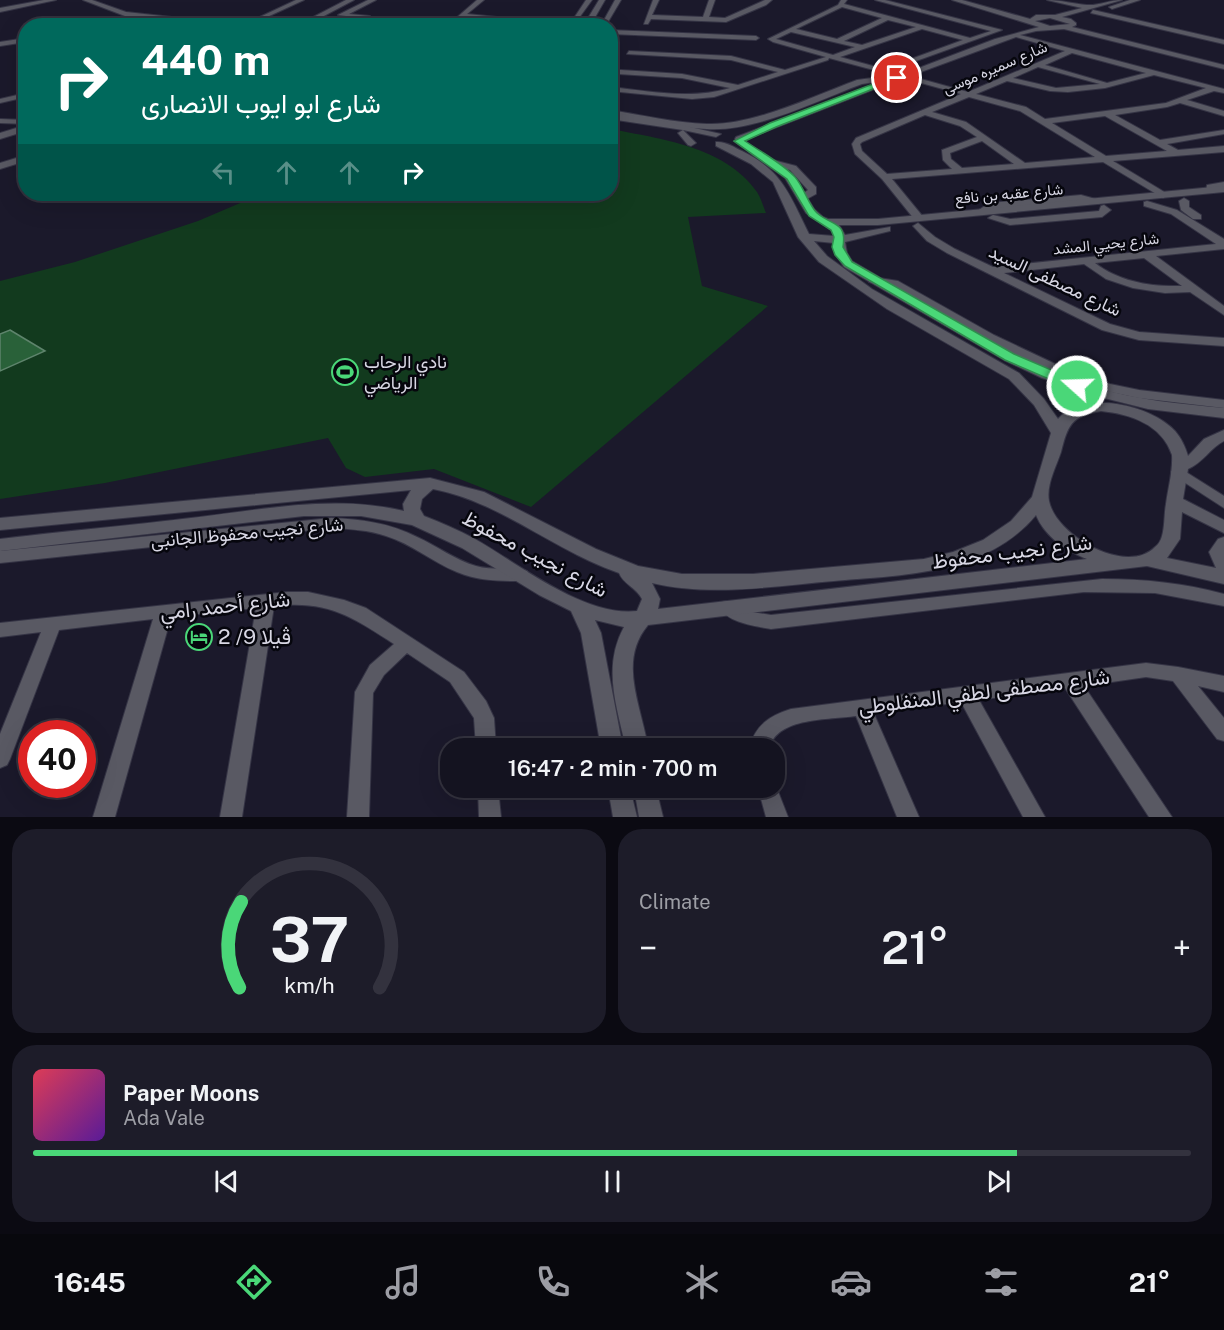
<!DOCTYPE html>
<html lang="en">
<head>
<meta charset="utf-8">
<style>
	:root { --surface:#141320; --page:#1d1c29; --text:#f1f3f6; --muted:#9d9ea5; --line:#33323e; --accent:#4ad778 }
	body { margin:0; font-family:"Public Sans",Vazirmatn,sans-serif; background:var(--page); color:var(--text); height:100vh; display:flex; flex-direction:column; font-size:22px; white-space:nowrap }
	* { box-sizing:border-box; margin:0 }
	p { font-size:20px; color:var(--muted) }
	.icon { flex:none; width:33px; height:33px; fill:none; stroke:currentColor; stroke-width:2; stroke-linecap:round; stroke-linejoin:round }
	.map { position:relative; height:817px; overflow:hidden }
	.side { display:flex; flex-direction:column; gap:12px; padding:12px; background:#0b0a12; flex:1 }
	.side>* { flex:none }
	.top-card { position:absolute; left:18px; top:18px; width:600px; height:183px; border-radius:24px; box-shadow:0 6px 24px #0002,0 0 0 2px var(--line); background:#00695c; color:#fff; overflow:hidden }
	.speed { position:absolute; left:18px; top:720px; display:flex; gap:12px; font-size:30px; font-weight:700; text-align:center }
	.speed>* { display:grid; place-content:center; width:78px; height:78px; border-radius:50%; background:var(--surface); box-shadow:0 6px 24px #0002,0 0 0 2px var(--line); line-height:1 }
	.speed .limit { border:9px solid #d22; background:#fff; color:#111 }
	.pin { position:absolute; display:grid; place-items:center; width:51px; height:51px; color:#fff; margin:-26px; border:3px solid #fff; border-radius:50%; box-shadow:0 2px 6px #0007 }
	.me { position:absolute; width:66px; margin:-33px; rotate:290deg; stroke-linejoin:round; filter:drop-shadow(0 0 4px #0008) }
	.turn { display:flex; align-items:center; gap:21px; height:126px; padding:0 24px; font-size:27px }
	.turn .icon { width:78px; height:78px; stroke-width:2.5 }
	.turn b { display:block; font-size:42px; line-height:51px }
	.lanes { display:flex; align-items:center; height:57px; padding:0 24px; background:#0003; justify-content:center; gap:30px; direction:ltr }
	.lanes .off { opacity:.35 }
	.big { font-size:45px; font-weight:600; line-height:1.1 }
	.side .widget { flex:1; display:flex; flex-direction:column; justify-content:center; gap:9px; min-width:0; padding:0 21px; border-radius:24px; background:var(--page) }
	.side .dial { align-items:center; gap:0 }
	.dial svg { height:156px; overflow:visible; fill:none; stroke:var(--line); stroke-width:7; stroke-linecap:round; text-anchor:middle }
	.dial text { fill:var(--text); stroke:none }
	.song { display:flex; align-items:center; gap:18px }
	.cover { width:72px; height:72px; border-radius:9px; background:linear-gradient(135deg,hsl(350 70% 55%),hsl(270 70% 35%)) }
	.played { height:6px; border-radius:3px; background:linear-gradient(90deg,var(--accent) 85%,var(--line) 85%) }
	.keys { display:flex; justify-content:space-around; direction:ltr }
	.heat { display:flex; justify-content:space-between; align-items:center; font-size:33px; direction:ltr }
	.side .tiles { flex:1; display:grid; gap:12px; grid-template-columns:1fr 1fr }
	.widget:last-child { grid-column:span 2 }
	.trip { position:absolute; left:440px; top:738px; width:345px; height:60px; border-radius:24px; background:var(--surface); box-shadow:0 6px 24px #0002,0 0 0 2px var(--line); font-weight:600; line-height:60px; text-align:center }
	.tab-bar { display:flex; height:96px; justify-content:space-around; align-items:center; background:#08080d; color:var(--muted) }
	.tab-bar .icon { width:42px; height:42px }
	.tab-bar .on { color:var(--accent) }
	.tab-bar b { font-size:27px; color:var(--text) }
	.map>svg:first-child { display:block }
</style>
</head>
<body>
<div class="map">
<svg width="1224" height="817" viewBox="0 0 1224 817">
	<rect width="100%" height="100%" fill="#1b192b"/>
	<path fill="#123a1e" d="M611,129C660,139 725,146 757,192C761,198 763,206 766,213L688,217L702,286L768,306L531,507L434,469L365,477L346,468L328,438L105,483L0,499V281L75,262L198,221L261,194H610Z"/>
	<path fill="#296139" stroke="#5e846c" stroke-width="1.5" d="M10,330L45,351L0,371V334Z"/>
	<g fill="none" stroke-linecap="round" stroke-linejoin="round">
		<defs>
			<path id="minor" d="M44,0H56L0,12V8Z
				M83,0H92L126,12L236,24L229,26L125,16Z
				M296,0H304L252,24L247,23Z
				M346,0H354L305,26H296Z
				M368,0H376L349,14L370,16V18L359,26H351L362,18L338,15Z
				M477,0H484L467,14L497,17L490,26H483L490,20L463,18L454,26H447Z
				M586,0H592L576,22L585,23L599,0H605L590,26L570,24Z
				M615,0H621L608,22L594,26L604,20Z
				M653,0H659L652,15L703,17L709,0H715L709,17L725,18L765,0H772L766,5L726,22L651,19L648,24H644Z
				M841,0H847L844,4L970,38L991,31L875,0H885L1002,30L905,65L899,73L903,74L995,39L1039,27L952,0H962L1030,19L1036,15H1055L1082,8L1047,0C1061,0 1074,4 1087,5C1098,6 1110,0 1122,0L1062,17L1071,19L1076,23V25L1072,27L1224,65V69L1064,29L1036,31L1020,35L1224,89V93L1214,91L1187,100L1224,111V116L1180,103L1167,107L1115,115L1160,140L1224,130V134L1167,144L1178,150L1224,146V152L1113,161L1166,193L1168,195L1163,198L1103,162L892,179L924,218L919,221L915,220L882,179L855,154L852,144L856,138L961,94L903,78L739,142L735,139L736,137L896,76L829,58L828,60L714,97L692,99L610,91V87C650,91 691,100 730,88L682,78L618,74V70H621L682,74L738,85L778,72L731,60L627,54L629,51L731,56L785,70L826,57L773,42L768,39L838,5ZM842,7L882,18L837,39L796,29ZM1050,18L1070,24L1050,26L1035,21ZM888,20L916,27L862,45L844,41ZM922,29L963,40L900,63L895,72L840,57ZM791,32L855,47L833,55L776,39ZM1016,37L1065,51L968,92L910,76ZM1072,53L1146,73L1107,83L1045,65ZM1038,67L1100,84L1056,88L1013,78ZM1154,75L1206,88L1166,103L1045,119L1026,107L976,94L1007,81L1050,91L1068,92L1105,88ZM969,97L1020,111L1095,157L1025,163L966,122L932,112ZM925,115L960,126L977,137L942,150L943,160L952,169L887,174L862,151L860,144L862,142ZM1105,116L1167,151L1106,156L1052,123ZM982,141L1014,164L962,168L951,159L950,153Z
				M1130,0H1140L1112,9L1109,7Z
				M1093,10L1224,40V44L1091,13Z
				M94,17L111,20L75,26L76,25Z
				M610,30L756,36L759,38L756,40L610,34Z
				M26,38V42L0,46V42Z
				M872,78H875V82L862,84C816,101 756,132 707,129C675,128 642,119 610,114V110C642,115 675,123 707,124C752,126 814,96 857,80Z
				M26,93V97L0,103V99Z
				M0,119L26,120V124L0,123Z
				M773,160L796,166L816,187V194L807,199H801V195L808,190L790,170L770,165V161Z
				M1224,182V188L1215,189L1214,193L1206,191L1207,185Z
				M1081,195L1103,201L1098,204L1081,201L992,209L981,215L976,212L989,203Z
				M1184,198L1189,201V207L1201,215V219H1193L1181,210L1179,201Z
				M1147,201L1177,210L1224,239V249L1156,256L1224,306V315L1190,292L1165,293L1133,288L1106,279L1084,264L1004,273L1110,324L1139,332L1224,338V346L1139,340L1102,330L947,253L927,241L913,226L918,223L935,237L955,249L993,267L1216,244L1171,214L1144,206V202ZM1144,258L1182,286C1151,287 1120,282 1095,263Z
				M1104,205L1111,210L1102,217L1010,225L988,218L993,215L1010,219L1099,211L1101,206Z
				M873,277L898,281L994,335L1068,370L1110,384L1139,390L1224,400V408L1139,398L1101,390L1059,376L985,340L891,286L869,282V278Z
				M1178,467L1224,496V508L1173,475L1171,472L1173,469Z
				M331,518C361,519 390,523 417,537C437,546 455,560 476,566C492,571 511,566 527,571L529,575L527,579L521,581C499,581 478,581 457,572C432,562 412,544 386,536C369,530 349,529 331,528L0,563V551Z
				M1102,579C1144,579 1184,583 1224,594V606L1155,593L1084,592L771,629C755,626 728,623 719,607L722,602L728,601L752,612L771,615Z
				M287,592H308L344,600L366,608L464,672L486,701L494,718L496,748H476L474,718L450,682L407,653L384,675L373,693L369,817H347L355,692L370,665L394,644C351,616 327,600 274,606L242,817H220L256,608L171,617L115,817H93L153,619L59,630L10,759L7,765L0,768V734L41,632L0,637V623Z
				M1146,663L1178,667L1224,676V692L1198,686L1224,718V741L1217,739L1173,681L1146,677L1084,686L1172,817H1149L1065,688L979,700L1045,817H1023L961,702L874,714L919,817H897L856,716C828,720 778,717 769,748H749C756,725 769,716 791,709Z
				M774,781L788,817H766L758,788H774Z
				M478,788H498L501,817H479Z"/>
			<path id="tertiary" d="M610,113L650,118L721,134L716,137L683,130L696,143L691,146L688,145L678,133L683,130L610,119Z
				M26,125V131L0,139V133Z
				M736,139H742L793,174L814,209L823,217L828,219H878L1224,186V192L878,225H839L845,235L890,227V231L845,242L847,253L852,261C928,305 1010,361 1094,387C1137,400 1180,404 1224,408V418L1148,409L1084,393L1042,378L1004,360L844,267L835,253L834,243L814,241L827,256L872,289L1019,373L1044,399L1058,419C1083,389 1151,405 1175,431C1181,438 1185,446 1188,456L1204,439L1224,430V441C1210,448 1203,463 1188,469L1183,499L1224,520V533L1182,512L1180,539L1167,558L1216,568L1209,552L1218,539L1224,537V584L1147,566L648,625C617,662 642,707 648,748H626C617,707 602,667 624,627L595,620L601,633L623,748H601L581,633L571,611L539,595L462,548L412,525L361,516H304L0,551V539C64,531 127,526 191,518C261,510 334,494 404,511L403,504L411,490L0,530V518L430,478L484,492L596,549L638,566L682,574H753L924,559L953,552L983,540L1011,521L1032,497L1051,433L1034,405L1009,379L887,309L819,262L798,237L773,182L751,164L716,146V142C725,141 734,147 742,151C783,171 790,196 809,234L834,236L831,230L806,213L785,178L734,141ZM1101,411C1131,414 1162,425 1172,455C1173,472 1168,488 1166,504C1164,514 1165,526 1162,536C1161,540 1158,545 1155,547C1127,576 1056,536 1049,501C1046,485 1056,467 1061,452C1068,425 1071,416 1101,411ZM433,489C501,502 554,551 619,573C623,584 636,587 642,599L637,611C584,617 519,564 475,539C458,530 442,523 424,516L420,509L422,499ZM1036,515C1045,537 1067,551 1087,559L658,609L660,599L652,583C711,597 774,586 834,581C878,577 922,576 965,562C993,552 1017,538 1036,515Z
				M26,155V161L0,169V163Z
				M608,788H630L637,817H613Z
				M634,788H656L663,817H639Z"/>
		</defs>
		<use href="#minor" stroke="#353445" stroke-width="2"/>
		<use href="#tertiary" stroke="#353445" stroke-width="2"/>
		<use href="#minor" fill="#595963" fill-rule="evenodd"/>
		<use href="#tertiary" fill="#595963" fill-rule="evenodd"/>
	</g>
	<path fill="#4ad778" stroke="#308c4e" stroke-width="1.5" d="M894,76L901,78L776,127L745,141C761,152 782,163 795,177C804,187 808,204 817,213C832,226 847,221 843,247L852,262L1014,354L1082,383L1083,386L1082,389H1072L1005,360L845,266L835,255L832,247L834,237L831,230L809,216L787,179L734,141L770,123Z"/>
	<defs>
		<symbol id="stadium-ring" viewBox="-11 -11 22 22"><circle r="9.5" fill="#06060d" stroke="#4ad778" stroke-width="1.5"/><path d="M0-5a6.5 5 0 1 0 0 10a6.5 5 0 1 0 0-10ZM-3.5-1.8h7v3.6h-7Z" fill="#4ad778"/></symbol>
		<symbol id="hotel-ring" viewBox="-11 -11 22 22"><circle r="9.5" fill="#06060d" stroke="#4ad778" stroke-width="1.5"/><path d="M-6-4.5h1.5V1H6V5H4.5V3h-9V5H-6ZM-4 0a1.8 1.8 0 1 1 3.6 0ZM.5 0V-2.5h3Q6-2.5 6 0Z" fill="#4ad778"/></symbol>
	</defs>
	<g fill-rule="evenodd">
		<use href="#stadium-ring" x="330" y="357" width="30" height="30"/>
		<use href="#hotel-ring" x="184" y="622" width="30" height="30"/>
	</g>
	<g text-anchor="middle" stroke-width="5" stroke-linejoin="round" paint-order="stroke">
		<g font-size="15" fill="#d8d7e4" stroke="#06060d">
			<text transform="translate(995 68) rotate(-23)" y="5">شارع سميره موسى</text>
			<text transform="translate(1009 194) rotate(-5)" y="5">شارع عقبه بن نافع</text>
			<text transform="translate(1106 244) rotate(-6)" y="5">شارع يحيي المشد</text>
		</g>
		<g font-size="18" fill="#d8d7e4" stroke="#06060d">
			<text transform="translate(1055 281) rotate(25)" y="6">شارع مصطفى السيد</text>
			<text transform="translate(247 533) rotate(-5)" y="6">شارع نجيب محفوظ الجانبى</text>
		</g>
		<g font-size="18" fill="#d8d7e4" stroke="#06060d" text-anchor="start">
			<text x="364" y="368">نادي الرحاب<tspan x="364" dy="21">الرياضي</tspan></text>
		</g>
		<g font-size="21" fill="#d8d7e4" stroke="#06060d">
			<text transform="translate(1012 552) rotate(-7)" y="7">شارع نجيب محفوظ</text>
			<text transform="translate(535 554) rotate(28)" y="7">شارع نجيب محفوظ</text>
			<text transform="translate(225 606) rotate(-6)" y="7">شارع أحمد رامي</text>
			<text transform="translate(984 692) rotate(-7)" y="7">شارع مصطفى لطفي المنفلوطي</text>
		</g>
		<g font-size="21" fill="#d8d7e4" stroke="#06060d" text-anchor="start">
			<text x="218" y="644">ڤيلا 9/ 2</text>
		</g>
	</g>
</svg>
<div class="speed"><div class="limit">40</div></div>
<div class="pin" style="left:897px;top:78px;background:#d93025"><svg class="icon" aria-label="arrive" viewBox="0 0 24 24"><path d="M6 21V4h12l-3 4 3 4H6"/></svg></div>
<svg class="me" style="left:1077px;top:386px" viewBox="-20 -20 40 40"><circle r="17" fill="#4ad778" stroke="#fff" stroke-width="3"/><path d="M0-11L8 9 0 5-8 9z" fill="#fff"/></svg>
<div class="trip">16:47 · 2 min · 700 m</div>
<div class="top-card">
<div class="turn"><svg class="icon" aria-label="right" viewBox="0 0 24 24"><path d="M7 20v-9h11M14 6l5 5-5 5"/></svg><div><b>440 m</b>شارع ابو ايوب الانصارى</div></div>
<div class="lanes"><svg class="icon off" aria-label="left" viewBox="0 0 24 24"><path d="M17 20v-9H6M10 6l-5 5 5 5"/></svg><svg class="icon off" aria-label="ahead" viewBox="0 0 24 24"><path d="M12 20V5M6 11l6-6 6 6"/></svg><svg class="icon off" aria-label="ahead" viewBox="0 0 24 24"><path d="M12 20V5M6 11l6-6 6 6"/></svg><svg class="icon" aria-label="right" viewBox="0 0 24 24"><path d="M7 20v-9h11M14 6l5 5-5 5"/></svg></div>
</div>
</div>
<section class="side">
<div class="tiles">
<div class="widget dial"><svg viewBox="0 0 100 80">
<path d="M14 69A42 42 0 1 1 86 69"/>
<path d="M14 69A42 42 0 0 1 15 25" stroke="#4ad778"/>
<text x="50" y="56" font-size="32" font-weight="700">37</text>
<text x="50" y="72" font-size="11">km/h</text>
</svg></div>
<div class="widget"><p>Climate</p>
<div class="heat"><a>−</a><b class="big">21°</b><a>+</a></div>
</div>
<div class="widget">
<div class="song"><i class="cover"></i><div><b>Paper Moons</b><p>Ada Vale</p></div></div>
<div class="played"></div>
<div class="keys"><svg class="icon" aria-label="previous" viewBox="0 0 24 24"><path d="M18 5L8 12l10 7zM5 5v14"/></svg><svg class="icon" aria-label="pause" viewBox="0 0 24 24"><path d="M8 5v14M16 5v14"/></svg><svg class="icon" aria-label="next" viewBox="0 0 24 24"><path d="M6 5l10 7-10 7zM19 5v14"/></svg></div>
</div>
</div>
</section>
<nav class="tab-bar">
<b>16:45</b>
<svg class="icon on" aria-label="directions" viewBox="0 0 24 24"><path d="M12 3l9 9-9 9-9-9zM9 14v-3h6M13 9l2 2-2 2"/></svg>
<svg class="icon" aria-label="music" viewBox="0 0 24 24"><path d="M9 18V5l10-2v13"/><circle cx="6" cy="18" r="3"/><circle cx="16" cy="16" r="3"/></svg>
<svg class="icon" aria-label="phone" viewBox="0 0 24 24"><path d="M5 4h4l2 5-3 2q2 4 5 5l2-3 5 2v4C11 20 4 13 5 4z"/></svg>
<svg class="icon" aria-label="climate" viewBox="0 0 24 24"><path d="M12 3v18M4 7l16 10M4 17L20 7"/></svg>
<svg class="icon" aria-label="car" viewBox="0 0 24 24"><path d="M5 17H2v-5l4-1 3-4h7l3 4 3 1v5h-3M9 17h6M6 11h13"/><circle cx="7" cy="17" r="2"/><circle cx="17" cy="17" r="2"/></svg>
<svg class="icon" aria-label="filters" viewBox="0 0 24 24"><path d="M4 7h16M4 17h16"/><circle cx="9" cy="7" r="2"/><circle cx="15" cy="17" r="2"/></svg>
<b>21°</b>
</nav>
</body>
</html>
